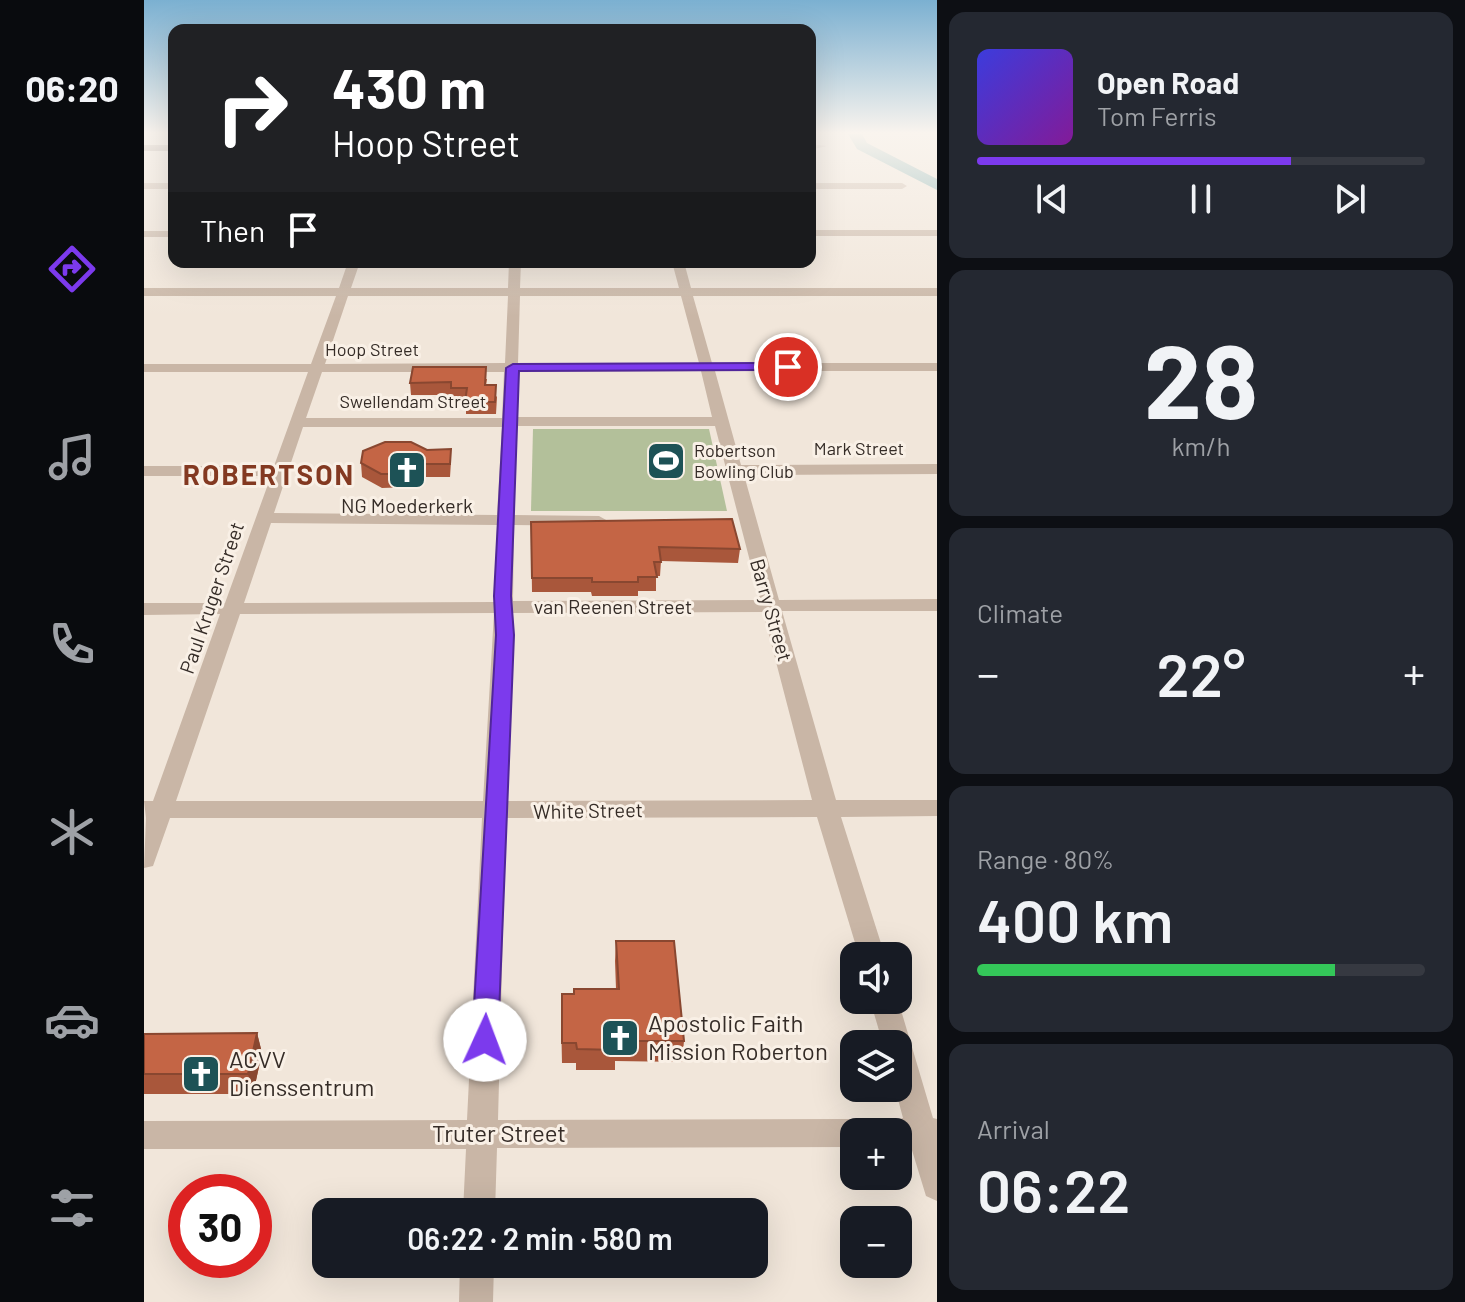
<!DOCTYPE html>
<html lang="en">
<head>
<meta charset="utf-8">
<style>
	:root { --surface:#171b24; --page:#242831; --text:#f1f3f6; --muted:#9ea1a6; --line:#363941; --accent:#7c3aed }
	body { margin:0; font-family:Barlow,sans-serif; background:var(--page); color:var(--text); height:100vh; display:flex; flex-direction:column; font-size:30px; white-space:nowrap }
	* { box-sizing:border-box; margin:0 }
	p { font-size:26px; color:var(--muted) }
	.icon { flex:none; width:44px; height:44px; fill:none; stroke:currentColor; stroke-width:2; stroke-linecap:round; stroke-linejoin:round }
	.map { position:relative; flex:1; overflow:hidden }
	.drawer { display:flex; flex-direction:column; gap:12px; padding:12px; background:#0d0f14; width:528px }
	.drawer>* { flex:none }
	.guide { position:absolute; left:24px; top:24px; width:648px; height:244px; border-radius:16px; box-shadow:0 8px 32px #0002; background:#202124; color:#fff; overflow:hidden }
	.buttons { position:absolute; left:696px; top:942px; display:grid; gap:16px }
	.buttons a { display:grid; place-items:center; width:72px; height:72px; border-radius:16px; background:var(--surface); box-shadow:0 8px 32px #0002; font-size:40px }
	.speed { position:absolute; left:24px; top:1174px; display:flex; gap:16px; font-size:40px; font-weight:700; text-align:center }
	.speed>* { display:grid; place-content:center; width:104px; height:104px; border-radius:50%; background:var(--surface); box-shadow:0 8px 32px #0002; line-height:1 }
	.speed .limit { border:12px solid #d22; background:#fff; color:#111 }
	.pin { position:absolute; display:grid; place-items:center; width:68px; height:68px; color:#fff; margin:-34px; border:4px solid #fff; border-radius:50%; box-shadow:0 2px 8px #0007 }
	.me { position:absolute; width:88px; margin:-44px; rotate:2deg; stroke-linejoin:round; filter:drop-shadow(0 0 6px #0008) }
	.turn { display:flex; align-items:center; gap:28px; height:168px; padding:0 32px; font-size:36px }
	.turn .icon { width:104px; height:104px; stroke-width:2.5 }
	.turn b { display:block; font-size:56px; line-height:68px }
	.then { display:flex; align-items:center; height:76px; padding:0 32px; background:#0003; gap:16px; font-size:30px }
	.big { font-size:60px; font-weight:600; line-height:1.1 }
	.drawer .widget { flex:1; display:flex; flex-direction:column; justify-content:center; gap:12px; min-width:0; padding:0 28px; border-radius:16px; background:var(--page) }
	.drawer .dial { align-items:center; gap:0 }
	.dial b { font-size:104px; line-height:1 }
	.song { display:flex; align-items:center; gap:24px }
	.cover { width:96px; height:96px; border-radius:12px; background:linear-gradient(135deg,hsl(240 70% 55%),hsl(290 70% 35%)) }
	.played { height:8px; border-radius:4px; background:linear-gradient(90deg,var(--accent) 70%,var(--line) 70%) }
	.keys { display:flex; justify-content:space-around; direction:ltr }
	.heat { display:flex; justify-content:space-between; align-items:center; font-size:44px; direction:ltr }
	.charge { height:12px; border-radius:6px; background:linear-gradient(90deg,#34c759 80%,var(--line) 0) }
	.trip { position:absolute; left:168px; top:1198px; width:456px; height:80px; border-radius:16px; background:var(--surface); box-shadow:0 8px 32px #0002; font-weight:600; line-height:80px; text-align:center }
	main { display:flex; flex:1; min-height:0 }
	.menu { display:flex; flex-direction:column; width:144px; justify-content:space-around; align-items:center; background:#090b0e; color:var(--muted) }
	.menu .icon { width:56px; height:56px }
	.menu .active { color:var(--accent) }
	.menu b { font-size:36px; color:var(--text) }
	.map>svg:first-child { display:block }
</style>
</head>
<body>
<main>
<nav class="menu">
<b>06:20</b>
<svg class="icon active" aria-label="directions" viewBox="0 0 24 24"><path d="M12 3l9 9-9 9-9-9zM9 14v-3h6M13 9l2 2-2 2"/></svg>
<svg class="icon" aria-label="music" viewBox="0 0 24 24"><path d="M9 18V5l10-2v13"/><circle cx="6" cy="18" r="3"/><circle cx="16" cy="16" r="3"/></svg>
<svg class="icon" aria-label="phone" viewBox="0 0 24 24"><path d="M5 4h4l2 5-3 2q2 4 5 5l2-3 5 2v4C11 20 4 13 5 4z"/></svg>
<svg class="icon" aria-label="climate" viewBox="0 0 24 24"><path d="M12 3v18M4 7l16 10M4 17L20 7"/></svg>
<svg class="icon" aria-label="car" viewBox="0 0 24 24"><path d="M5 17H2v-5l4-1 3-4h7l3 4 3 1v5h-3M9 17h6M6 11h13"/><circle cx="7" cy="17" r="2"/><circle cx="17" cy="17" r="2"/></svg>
<svg class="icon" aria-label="filters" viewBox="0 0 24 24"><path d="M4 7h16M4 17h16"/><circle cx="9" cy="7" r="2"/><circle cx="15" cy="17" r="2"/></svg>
</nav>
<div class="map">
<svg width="793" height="1302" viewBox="0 0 793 1302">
	<rect width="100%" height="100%" fill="#f1e6da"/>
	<path fill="#b3c09a" d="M389,429H565L583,511H387Z"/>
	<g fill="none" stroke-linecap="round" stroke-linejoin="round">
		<path fill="#79abae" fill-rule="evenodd" d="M704,134H718L723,143L793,179V190L713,149Z"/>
		<path fill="#c9b6a6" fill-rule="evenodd" d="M666,144L683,146L666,150Z
			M0,183H30V189H0Z
			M666,183H758L763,186L758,189H666Z
			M666,230H793V236H666Z
			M0,231H30V237H0Z
			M204,262H216L207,288H364L365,262H377L376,288H535L528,262H540L547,288H793V296H549L568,363H793V371H571L597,465L793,464V474L600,475L635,600L793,599V611H638L692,800H793V816L697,817L741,956H715L673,817L362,818L354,1120L710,1119L721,1123L725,1132H710V1147L353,1148L351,1212H319L322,1149H0V1121L323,1120L338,818H26L9,866L0,868L2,818L0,801H9L76,614L0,615V603H81L127,476H0V466H130L164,372H0V364H167L192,296H0V288H195ZM204,296H364L361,363L181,364ZM376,296H537L555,363H374ZM557,371L568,417H373L374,372ZM178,372H360L358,418H162ZM373,426H571L616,600L369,601L370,525L455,526L464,521L455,516L370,515ZM159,427H358L353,515L130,513ZM127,523L353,525L350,602L100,603ZM619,612L668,800L362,801L369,613ZM350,613L339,801H32L96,614Z
			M726,1000H754L789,1118L793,1119V1201L782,1196L767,1147H754V1132H739L743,1123L759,1118L751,1088H754V1044H739Z
			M316,1264H350L349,1302H315Z"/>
		<path fill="#776358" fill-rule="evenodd" d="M0,145H30V151H0Z"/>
	</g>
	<path fill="#a9573b" d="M343,379L342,385L353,397L352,414H322V400H307V395H267L266,383Z
		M307,462L306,477H266L265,487L238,488L218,477L217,463Z
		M387,522L596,549L594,563L517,561L516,576H512V591H494V596H448L447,592H388Z
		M472,941L540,1041L538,1062L471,1061V1070H432V1063H418L417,1015L430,994L472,989L471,961Z
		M113,1033L118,1053L109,1094H0V1034Z"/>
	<path fill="#894730" d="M265,464L266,477L265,487L264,474Z
		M113,1033L118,1053L109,1094L104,1074Z"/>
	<path fill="#c46545" stroke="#894730" stroke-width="2" d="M269,367H342L341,385H352L351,402H321L323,388H307V382L266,383Z
		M241,442H267L283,450L307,449L306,464H265L264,474H237L217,463L219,451Z
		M588,519L596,549L515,547L517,562H510L513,577H494V582H448V578H388L387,522Z
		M472,941H530L540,1041H472V1050L433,1049L432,1043H418V994H430V989H475Z
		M113,1033L104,1074H0V1034Z"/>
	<linearGradient id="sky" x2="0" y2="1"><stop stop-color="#7bb0d1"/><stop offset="0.42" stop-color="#f9f4ee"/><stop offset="1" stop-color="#f9f4ee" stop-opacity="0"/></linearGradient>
	<rect width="793" height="316" fill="url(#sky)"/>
	<path fill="#7c3aed" stroke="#51269a" stroke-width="2" d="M644,363L648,365V370L375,371L367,596L370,635L354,1040L350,1048L341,1052L331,1048L328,1040L352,635L350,596L362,368L369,364Z"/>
	<defs>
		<symbol id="stadium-square" viewBox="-11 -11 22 22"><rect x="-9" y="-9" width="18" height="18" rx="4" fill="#1d5256" stroke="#f9f0e6"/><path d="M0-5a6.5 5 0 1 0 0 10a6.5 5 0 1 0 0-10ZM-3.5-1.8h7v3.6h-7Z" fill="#fff"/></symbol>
		<symbol id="church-square" viewBox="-11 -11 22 22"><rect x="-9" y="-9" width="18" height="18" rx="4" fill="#1d5256" stroke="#f9f0e6"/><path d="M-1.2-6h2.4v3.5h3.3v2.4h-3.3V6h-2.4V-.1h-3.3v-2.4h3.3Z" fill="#fff"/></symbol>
	</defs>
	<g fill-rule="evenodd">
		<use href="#stadium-square" x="500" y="439" width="44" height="44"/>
		<use href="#church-square" x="241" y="448" width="44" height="44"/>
		<use href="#church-square" x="454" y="1016" width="44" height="44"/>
		<use href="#church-square" x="35" y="1052" width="44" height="44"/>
	</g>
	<g text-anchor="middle" stroke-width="6" stroke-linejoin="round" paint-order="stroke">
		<g font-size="18" fill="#352c27" stroke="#f9f0e6">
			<text x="228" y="356">Hoop Street</text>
			<text x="269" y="408">Swellendam Street</text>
			<text x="715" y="455">Mark Street</text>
		</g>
		<g font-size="18" fill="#352c27" stroke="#f9f0e6" text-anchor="start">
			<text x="550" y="457">Robertson<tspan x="550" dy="21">Bowling Club</tspan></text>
		</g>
		<g font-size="20" fill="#352c27" stroke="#f9f0e6">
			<text x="263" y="513">NG Moederkerk</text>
		</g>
		<g font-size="20" fill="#352c27" stroke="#f9f0e6">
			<text transform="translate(68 598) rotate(-71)" y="7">Paul Kruger Street</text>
			<text x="469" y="614">van Reenen Street</text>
			<text transform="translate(627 610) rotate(74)" y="7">Barry Street</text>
			<text transform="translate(444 811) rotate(-1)" y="7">White Street</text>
		</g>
		<g font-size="24" fill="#352c27" stroke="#f9f0e6" text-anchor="start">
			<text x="504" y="1032">Apostolic Faith<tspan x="504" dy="28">Mission Roberton</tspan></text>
			<text x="85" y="1068">ACVV<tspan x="85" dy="28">Dienssentrum</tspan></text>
		</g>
		<g font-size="24" fill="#352c27" stroke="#f9f0e6">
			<text x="355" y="1142">Truter Street</text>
		</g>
		<g font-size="28" font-weight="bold" letter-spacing="2" fill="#833921" stroke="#f9f0e6">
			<text x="125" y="485">ROBERTSON</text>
		</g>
	</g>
</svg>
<div class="buttons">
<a><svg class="icon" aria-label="sound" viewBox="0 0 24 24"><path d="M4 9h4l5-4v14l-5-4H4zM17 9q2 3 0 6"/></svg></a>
<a><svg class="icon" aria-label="layers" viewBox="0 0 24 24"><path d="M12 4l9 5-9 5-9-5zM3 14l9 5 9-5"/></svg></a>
<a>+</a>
<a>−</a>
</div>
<div class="speed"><div class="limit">30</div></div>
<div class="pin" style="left:644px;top:367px;background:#d93025"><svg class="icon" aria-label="arrive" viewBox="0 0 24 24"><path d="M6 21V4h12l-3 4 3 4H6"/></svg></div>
<svg class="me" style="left:341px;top:1040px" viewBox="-20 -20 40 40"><circle r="19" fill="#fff"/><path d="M0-13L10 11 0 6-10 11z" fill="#7c3aed"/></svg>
<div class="trip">06:22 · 2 min · 580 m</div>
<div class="guide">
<div class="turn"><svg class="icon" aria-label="right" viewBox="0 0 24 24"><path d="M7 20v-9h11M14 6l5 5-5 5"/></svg><div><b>430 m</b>Hoop Street</div></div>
<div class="then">Then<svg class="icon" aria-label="arrive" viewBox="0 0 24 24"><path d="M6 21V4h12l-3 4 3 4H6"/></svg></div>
</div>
</div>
<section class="drawer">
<div class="widget">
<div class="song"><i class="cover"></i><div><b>Open Road</b><p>Tom Ferris</p></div></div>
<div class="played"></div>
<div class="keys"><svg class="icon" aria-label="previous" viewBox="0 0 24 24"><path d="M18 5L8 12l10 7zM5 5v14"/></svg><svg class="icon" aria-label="pause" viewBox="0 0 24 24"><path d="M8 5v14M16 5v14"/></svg><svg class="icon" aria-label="next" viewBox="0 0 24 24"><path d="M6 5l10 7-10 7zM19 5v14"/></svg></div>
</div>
<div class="widget dial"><b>28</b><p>km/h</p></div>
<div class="widget"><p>Climate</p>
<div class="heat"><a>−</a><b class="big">22°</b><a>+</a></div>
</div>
<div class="widget"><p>Range · 80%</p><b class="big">400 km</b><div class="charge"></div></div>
<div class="widget"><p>Arrival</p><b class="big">06:22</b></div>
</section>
</main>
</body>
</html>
